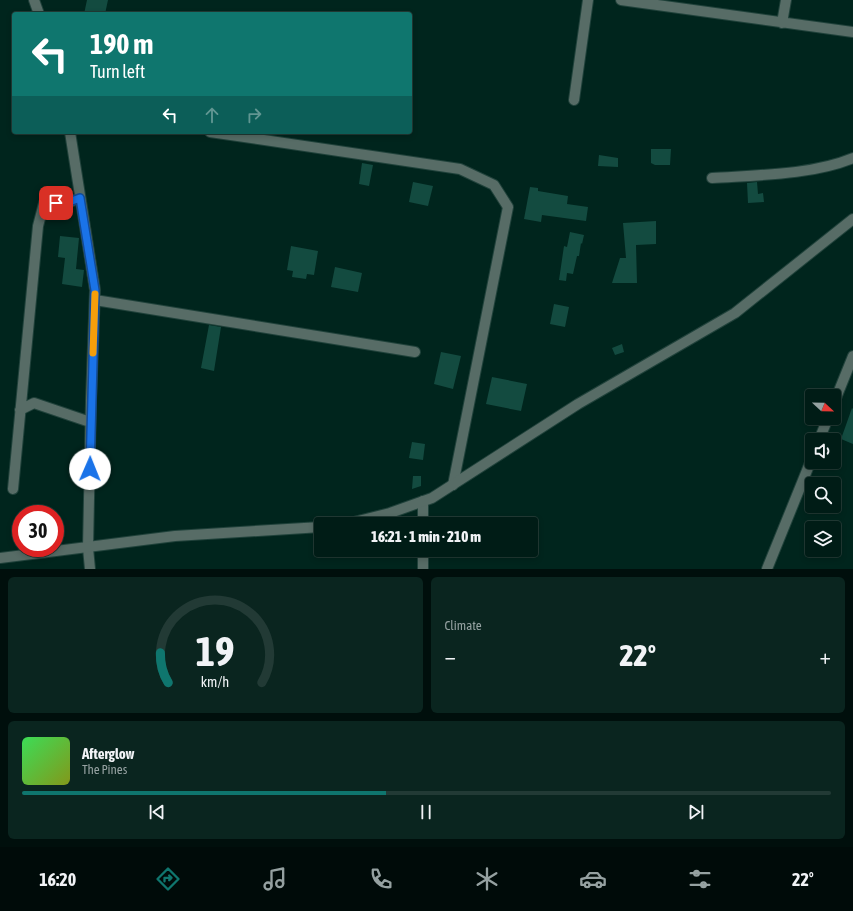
<!DOCTYPE html>
<html lang="en">
<head>
<meta charset="utf-8">
<style>
	:root { --surface:#001c16; --page:#0a251f; --text:#f1f3f6; --muted:#95a1a1; --line:#223a35; --accent:#0f766e }
	body { margin:0; font-family:"Asap Condensed",sans-serif; background:var(--page); color:var(--text); height:100vh; display:flex; flex-direction:column; font-size:15px; white-space:nowrap }
	* { box-sizing:border-box; margin:0 }
	p { font-size:13px; color:var(--muted) }
	.icon { flex:none; width:22px; height:22px; fill:none; stroke:currentColor; stroke-width:2; stroke-linecap:round; stroke-linejoin:round }
	.map { position:relative; height:569px; overflow:hidden }
	.sheet { display:flex; flex-direction:column; gap:8px; padding:8px; background:#000f0c; flex:1 }
	.sheet>* { flex:none }
	.hud { position:absolute; left:12px; top:12px; width:400px; height:122px; border-radius:4px; box-shadow:0 2px 6px #0003,0 0 0 1px var(--line); background:#0f766e; color:#fff; overflow:hidden }
	.needle { width:26px; rotate:112deg }
	.buttons { position:absolute; left:805px; top:389px; display:grid; gap:8px }
	.buttons a { display:grid; place-items:center; width:36px; height:36px; border-radius:4px; background:var(--surface); box-shadow:0 2px 6px #0003,0 0 0 1px var(--line); font-size:20px }
	.speed { position:absolute; left:12px; top:505px; display:flex; gap:8px; font-size:20px; font-weight:700; text-align:center }
	.speed>* { display:grid; place-content:center; width:52px; height:52px; border-radius:50%; background:var(--surface); box-shadow:0 2px 6px #0003,0 0 0 1px var(--line); line-height:1 }
	.speed .limit { border:6px solid #d22; background:#fff; color:#111 }
	.pin { position:absolute; display:grid; place-items:center; width:34px; height:34px; color:#fff; margin:-17px; border-radius:8px; box-shadow:0 2px 6px #0006 }
	.me { position:absolute; width:44px; margin:-22px; rotate:1deg; stroke-linejoin:round; filter:drop-shadow(0 0 3px #0008) }
	.turn { display:flex; align-items:center; gap:14px; height:84px; padding:0 12px; font-size:18px }
	.turn .icon { width:52px; height:52px; stroke-width:2.5 }
	.turn b { display:block; font-size:28px; line-height:34px }
	.lanes { display:flex; align-items:center; height:38px; padding:0 12px; background:#0003; justify-content:center; gap:20px; direction:ltr }
	.lanes .off { opacity:.35 }
	.big { font-size:30px; font-weight:800; line-height:1.1 }
	.sheet .widget { flex:1; display:flex; flex-direction:column; justify-content:center; gap:6px; min-width:0; padding:0 14px; border-radius:6px; background:var(--page) }
	.sheet .dial { align-items:center; gap:0 }
	.dial svg { height:104px; overflow:visible; fill:none; stroke:var(--line); stroke-width:7; stroke-linecap:round; text-anchor:middle }
	.dial text { fill:var(--text); stroke:none }
	.song { display:flex; align-items:center; gap:12px }
	.cover { width:48px; height:48px; border-radius:6px; background:linear-gradient(135deg,hsl(130 70% 55%),hsl(70 70% 35%)) }
	.played { height:4px; border-radius:2px; background:linear-gradient(90deg,var(--accent) 45%,var(--line) 45%) }
	.keys { display:flex; justify-content:space-around; direction:ltr }
	.heat { display:flex; justify-content:space-between; align-items:center; font-size:22px; direction:ltr }
	.sheet .tiles { flex:1; display:grid; gap:8px; grid-template-columns:1fr 1fr }
	.widget:last-child { grid-column:span 2 }
	.trip { position:absolute; left:314px; top:517px; width:224px; height:40px; border-radius:4px; background:var(--surface); box-shadow:0 2px 6px #0003,0 0 0 1px var(--line); font-weight:800; line-height:40px; text-align:center }
	.dock { display:flex; height:64px; justify-content:space-around; align-items:center; background:#000b09; color:var(--muted) }
	.dock .icon { width:28px; height:28px }
	.dock .selected { color:var(--accent) }
	.dock b { font-size:18px; color:var(--text) }
	.map>svg:first-child { display:block }
</style>
</head>
<body>
<div class="map">
<svg width="853" height="569" viewBox="0 0 853 569">
	<rect width="100%" height="100%" fill="#00251d"/>
	<path fill="#134b40" d="M87,0H108L105,14H84Z
		M651,149H671L670,165H655L651,163Z
		M599,155L618,158V167L598,166Z
		M362,163L373,165L369,186L359,184Z
		M413,182L433,186L428,206L409,202Z
		M757,182L758,194L763,193L764,202L748,203L747,183Z
		M530,187L538,188V191L568,196L567,204L588,207L586,221L542,215L541,222L524,219Z
		M49,209H55L54,215L48,214Z
		M656,221V244L636,245L637,283H612L620,258H626L623,223Z
		M570,232L584,235L582,244L581,243L579,256H577L573,274L567,273L566,281L559,280L564,246L567,247Z
		M60,236L79,238L76,269L84,270L82,287L62,284L65,258L58,257Z
		M291,246L318,251L314,275L307,274L306,279L292,277L293,271L287,270Z
		M335,267L362,273L358,292L331,287Z
		M554,304L569,307L565,327L550,324Z
		M209,325L221,327L214,371L201,368Z
		M622,344L624,352L615,355L612,348Z
		M441,352L461,356L453,389L434,384Z
		M492,377L527,384L521,411L486,404Z
		M852,408L853,409V444L841,439Z
		M412,442L425,444L423,460L409,458Z
		M413,476H421V486L412,489Z"/>
	<g fill="none" stroke-linecap="round" stroke-linejoin="round">
		<defs>
			<path id="minor" d="M34,0L39,14
				M621,0L853,32
				M782,23L786,0
				M574,100L588,0
				M70,132L95,290L91,401L88,548L90,569
				M210,132L460,169L494,185L508,207L453,485
				M712,178C757,175 812,175 853,158
				M95,300L415,352
				M834,403L853,356
				M20,410L34,403L90,422
				M819,440L828,418
				M13,489L38,226L44,203L69,202L80,198
				M423,524V501
				M423,569V550
				M767,569L812,458"/>
			<path id="tertiary" d="M346,524L390,513L432,498L578,404L735,313L853,219
				M0,558L175,536L321,527"/>
		</defs>
		<use href="#minor" stroke="#20423b" stroke-width="12"/>
		<use href="#tertiary" stroke="#20423b" stroke-width="12"/>
		<use href="#minor" stroke="#576c66" stroke-width="10"/>
		<use href="#tertiary" stroke="#576c66" stroke-width="10"/>
	</g>
	<g fill="none" stroke-linecap="round" stroke-linejoin="round">
		<defs>
			<path id="route" d="M56,203L69,202L80,198L95,290L90,469"/>
		</defs>
		<use href="#route" stroke="#114b97" stroke-width="10"/>
		<use href="#route" stroke="#1a73e8" stroke-width="7"/>
		<path stroke="#f59e0b" stroke-width="7" d="M93,353L95,294"/>
	</g>
</svg>
<div class="buttons">
<a><svg class="needle" viewBox="-14 -14 28 28"><path d="M0-13l5 13h-10z" fill="#e53935"/><path d="M0 13l5-13h-10z" fill="#95a1a1"/></svg></a>
<a><svg class="icon" aria-label="sound" viewBox="0 0 24 24"><path d="M4 9h4l5-4v14l-5-4H4zM17 9q2 3 0 6"/></svg></a>
<a><svg class="icon" aria-label="search" viewBox="0 0 24 24"><circle cx="10" cy="10" r="6"/><path d="M15 15l6 6"/></svg></a>
<a><svg class="icon" aria-label="layers" viewBox="0 0 24 24"><path d="M12 4l9 5-9 5-9-5zM3 14l9 5 9-5"/></svg></a>
</div>
<div class="speed"><div class="limit">30</div></div>
<div class="pin" style="left:56px;top:203px;background:#d93025"><svg class="icon" aria-label="arrive" viewBox="0 0 24 24"><path d="M6 21V4h12l-3 4 3 4H6"/></svg></div>
<svg class="me" style="left:90px;top:469px" viewBox="-20 -20 40 40"><circle r="19" fill="#fff"/><path d="M0-13L10 11 0 6-10 11z" fill="#1a73e8"/></svg>
<div class="trip">16:21 · 1 min · 210 m</div>
<div class="hud">
<div class="turn"><svg class="icon" aria-label="left" viewBox="0 0 24 24"><path d="M17 20v-9H6M10 6l-5 5 5 5"/></svg><div><b>190 m</b>Turn left</div></div>
<div class="lanes"><svg class="icon" aria-label="left" viewBox="0 0 24 24"><path d="M17 20v-9H6M10 6l-5 5 5 5"/></svg><svg class="icon off" aria-label="ahead" viewBox="0 0 24 24"><path d="M12 20V5M6 11l6-6 6 6"/></svg><svg class="icon off" aria-label="right" viewBox="0 0 24 24"><path d="M7 20v-9h11M14 6l5 5-5 5"/></svg></div>
</div>
</div>
<section class="sheet">
<div class="tiles">
<div class="widget dial"><svg viewBox="0 0 100 80">
<path d="M14 69A42 42 0 1 1 86 69"/>
<path d="M14 69A42 42 0 0 1 8 46" stroke="#0f766e"/>
<text x="50" y="56" font-size="32" font-weight="700">19</text>
<text x="50" y="72" font-size="11">km/h</text>
</svg></div>
<div class="widget"><p>Climate</p>
<div class="heat"><a>−</a><b class="big">22°</b><a>+</a></div>
</div>
<div class="widget">
<div class="song"><i class="cover"></i><div><b>Afterglow</b><p>The Pines</p></div></div>
<div class="played"></div>
<div class="keys"><svg class="icon" aria-label="previous" viewBox="0 0 24 24"><path d="M18 5L8 12l10 7zM5 5v14"/></svg><svg class="icon" aria-label="pause" viewBox="0 0 24 24"><path d="M8 5v14M16 5v14"/></svg><svg class="icon" aria-label="next" viewBox="0 0 24 24"><path d="M6 5l10 7-10 7zM19 5v14"/></svg></div>
</div>
</div>
</section>
<nav class="dock">
<b>16:20</b>
<svg class="icon selected" aria-label="directions" viewBox="0 0 24 24"><path d="M12 3l9 9-9 9-9-9zM9 14v-3h6M13 9l2 2-2 2"/></svg>
<svg class="icon" aria-label="music" viewBox="0 0 24 24"><path d="M9 18V5l10-2v13"/><circle cx="6" cy="18" r="3"/><circle cx="16" cy="16" r="3"/></svg>
<svg class="icon" aria-label="phone" viewBox="0 0 24 24"><path d="M5 4h4l2 5-3 2q2 4 5 5l2-3 5 2v4C11 20 4 13 5 4z"/></svg>
<svg class="icon" aria-label="climate" viewBox="0 0 24 24"><path d="M12 3v18M4 7l16 10M4 17L20 7"/></svg>
<svg class="icon" aria-label="car" viewBox="0 0 24 24"><path d="M5 17H2v-5l4-1 3-4h7l3 4 3 1v5h-3M9 17h6M6 11h13"/><circle cx="7" cy="17" r="2"/><circle cx="17" cy="17" r="2"/></svg>
<svg class="icon" aria-label="filters" viewBox="0 0 24 24"><path d="M4 7h16M4 17h16"/><circle cx="9" cy="7" r="2"/><circle cx="15" cy="17" r="2"/></svg>
<b>22°</b>
</nav>
</body>
</html>
